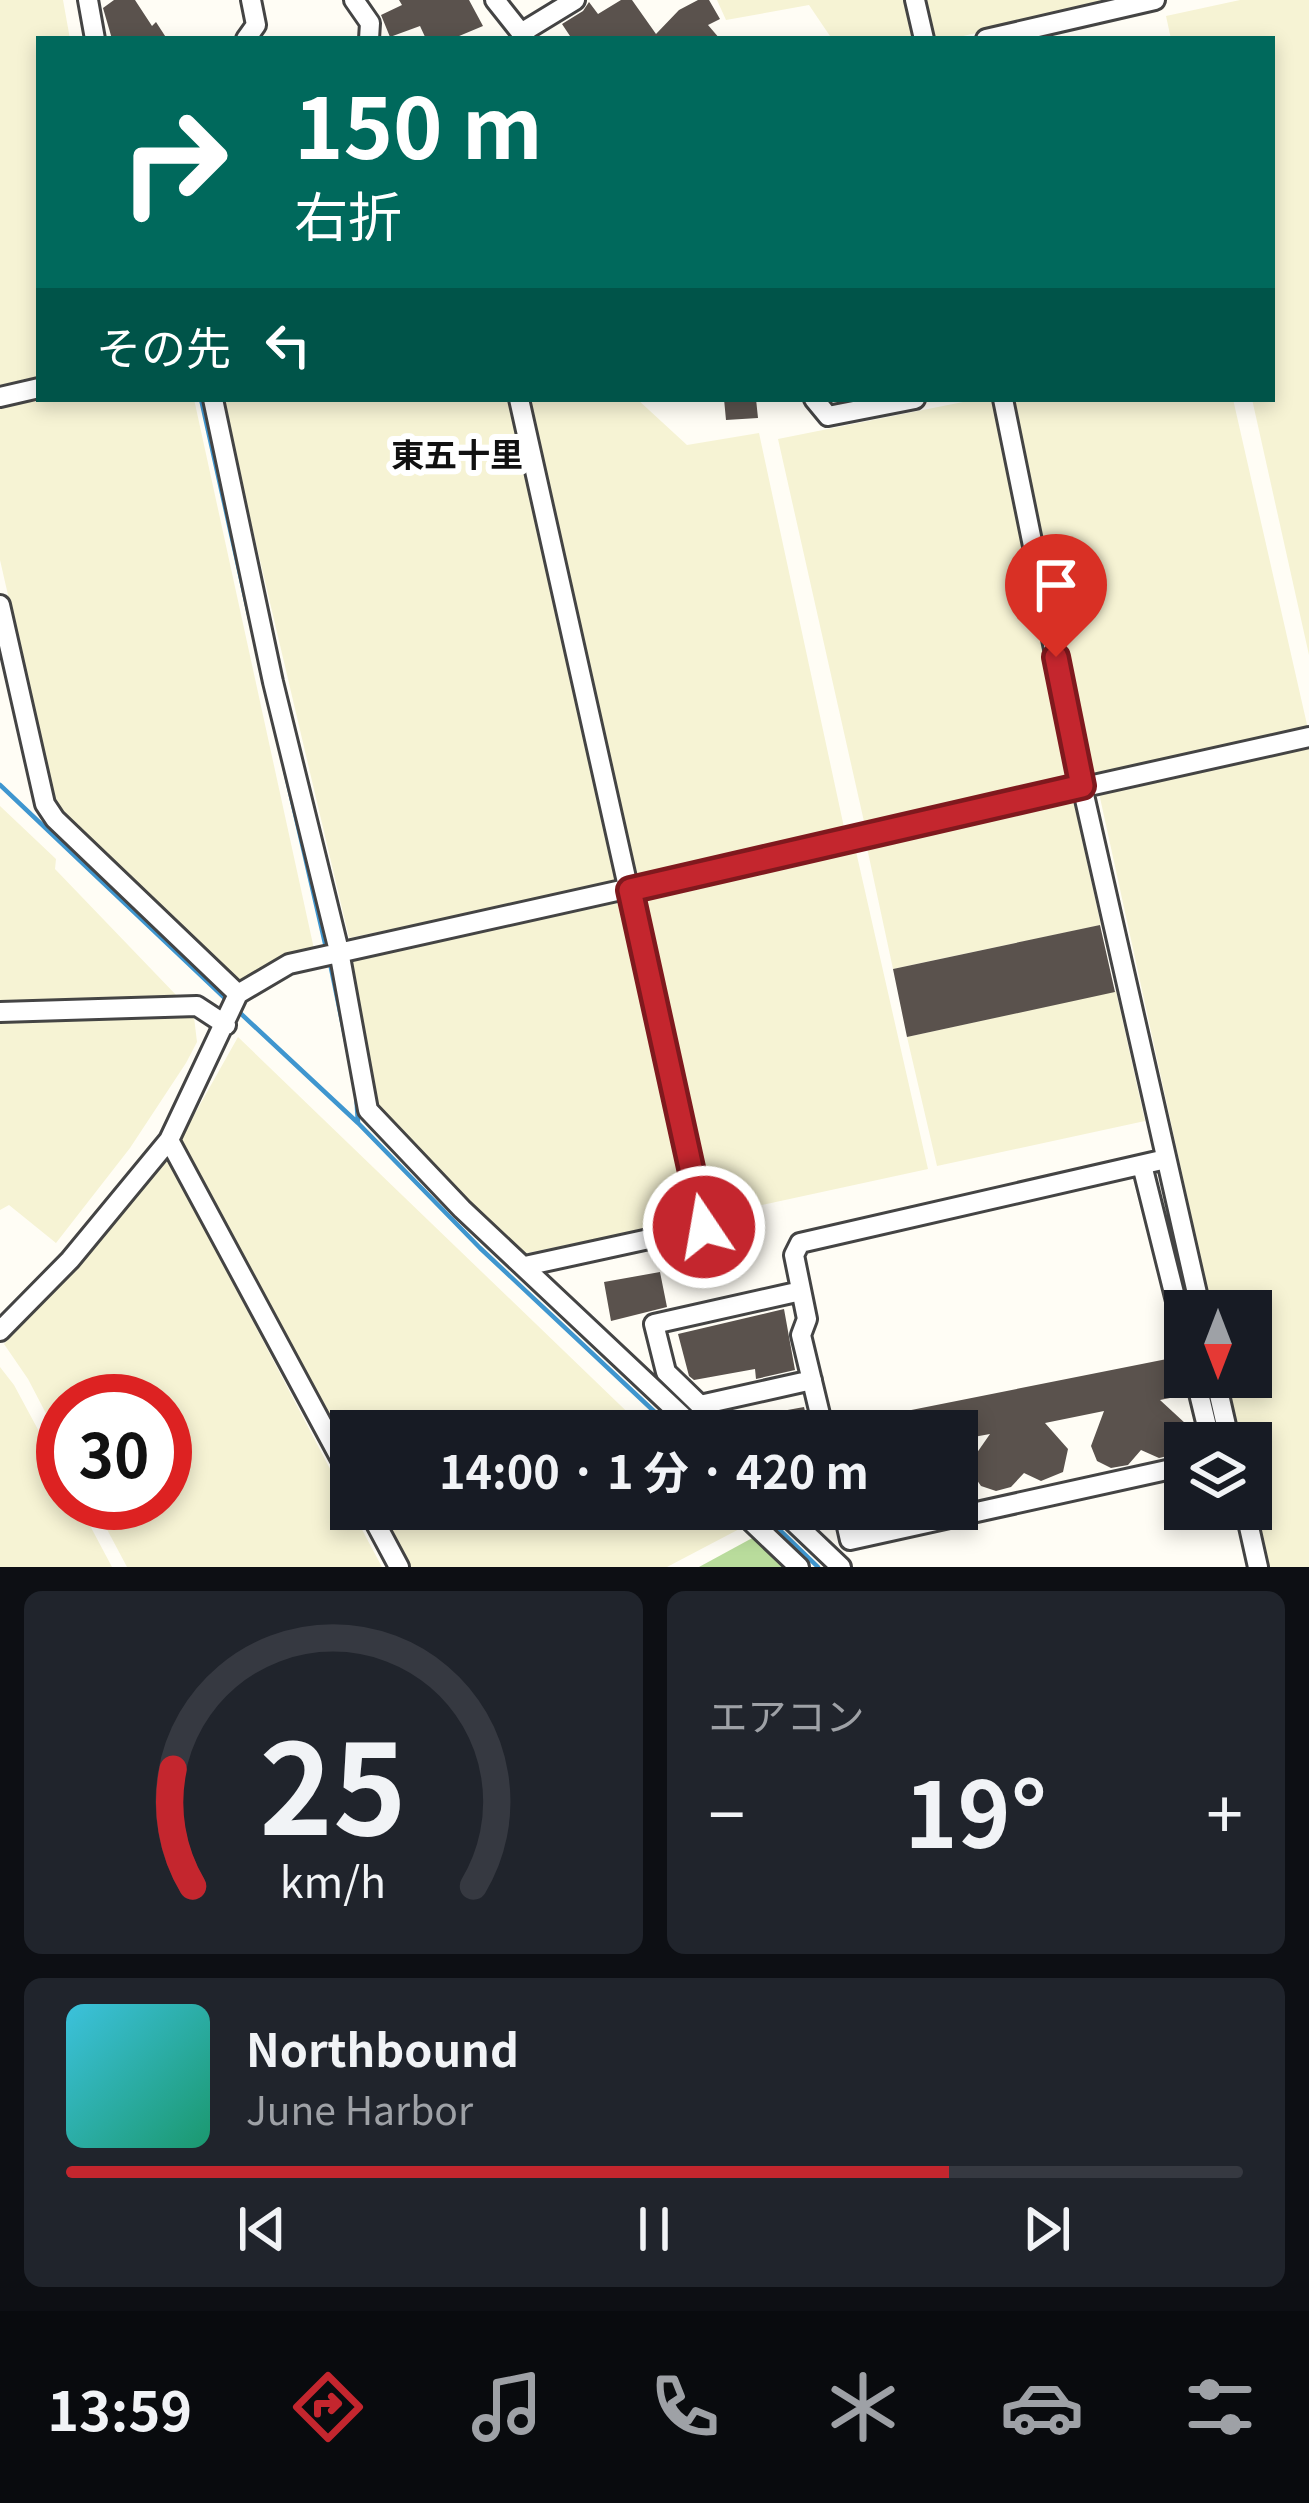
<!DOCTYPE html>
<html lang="ja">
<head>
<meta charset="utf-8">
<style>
	:root { --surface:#171b24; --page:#20242c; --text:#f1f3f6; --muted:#9ea1a6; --line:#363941; --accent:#c4262e }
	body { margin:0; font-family:Georgia,"Noto Sans JP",serif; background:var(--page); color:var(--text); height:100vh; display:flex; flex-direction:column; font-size:45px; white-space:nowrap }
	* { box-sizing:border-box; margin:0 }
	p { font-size:39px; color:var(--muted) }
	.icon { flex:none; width:66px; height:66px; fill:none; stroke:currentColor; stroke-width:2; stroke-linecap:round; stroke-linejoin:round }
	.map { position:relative; height:1567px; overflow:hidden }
	.sheet { display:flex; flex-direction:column; gap:24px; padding:24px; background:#0d0f14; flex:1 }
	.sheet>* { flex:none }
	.top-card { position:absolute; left:36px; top:36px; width:1239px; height:366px; border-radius:0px; box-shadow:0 6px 18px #0003; background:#00695c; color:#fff; overflow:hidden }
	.needle { width:78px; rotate:180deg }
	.controls { position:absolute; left:1164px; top:1290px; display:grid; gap:24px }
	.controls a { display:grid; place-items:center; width:108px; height:108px; border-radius:0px; background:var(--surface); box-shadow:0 6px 18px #0003; font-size:60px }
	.speed { position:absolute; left:36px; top:1374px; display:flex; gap:24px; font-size:60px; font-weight:700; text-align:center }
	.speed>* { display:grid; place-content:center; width:156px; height:156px; border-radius:50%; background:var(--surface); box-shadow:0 6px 18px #0003; line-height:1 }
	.speed .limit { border:18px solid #d22; background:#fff; color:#111 }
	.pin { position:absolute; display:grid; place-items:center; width:102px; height:102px; color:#fff; margin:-123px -51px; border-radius:50% 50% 50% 0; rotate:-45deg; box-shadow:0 0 12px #0007 }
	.pin .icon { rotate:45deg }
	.me { position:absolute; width:132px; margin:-66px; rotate:348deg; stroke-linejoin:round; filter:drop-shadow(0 0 9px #0008) }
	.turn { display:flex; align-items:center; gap:42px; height:252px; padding:0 60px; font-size:54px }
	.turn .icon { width:156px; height:156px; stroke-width:2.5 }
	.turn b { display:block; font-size:84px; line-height:102px }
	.then { display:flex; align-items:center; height:114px; padding:0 60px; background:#0003; gap:24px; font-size:45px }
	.big { font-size:90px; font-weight:700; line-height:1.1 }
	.sheet .widget { flex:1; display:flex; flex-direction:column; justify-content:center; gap:18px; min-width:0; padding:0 42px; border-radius:18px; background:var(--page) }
	.sheet .dial { align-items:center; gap:0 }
	.dial svg { height:312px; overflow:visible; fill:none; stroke:var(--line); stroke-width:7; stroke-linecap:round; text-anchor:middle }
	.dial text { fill:var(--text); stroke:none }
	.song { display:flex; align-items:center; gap:36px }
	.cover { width:144px; height:144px; border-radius:18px; background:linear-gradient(135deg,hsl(190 70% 55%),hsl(160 70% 35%)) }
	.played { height:12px; border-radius:6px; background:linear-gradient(90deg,var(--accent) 75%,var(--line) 75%) }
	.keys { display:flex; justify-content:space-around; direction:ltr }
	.heat { display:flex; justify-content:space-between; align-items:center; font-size:66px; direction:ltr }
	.sheet .tiles { flex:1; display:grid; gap:24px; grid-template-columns:1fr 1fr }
	.widget:last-child { grid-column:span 2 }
	.trip { position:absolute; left:330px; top:1410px; width:648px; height:120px; border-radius:0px; background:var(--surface); box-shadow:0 6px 18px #0003; font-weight:700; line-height:120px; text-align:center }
	.dock { display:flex; height:192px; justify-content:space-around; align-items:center; background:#090b0e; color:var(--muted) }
	.dock .icon { width:84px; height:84px }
	.dock .active { color:var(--accent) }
	.dock b { font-size:54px; color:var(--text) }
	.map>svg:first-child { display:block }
</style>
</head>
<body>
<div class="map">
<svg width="1309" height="1567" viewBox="0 0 1309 1567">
	<rect width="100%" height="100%" fill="#fffdf5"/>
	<path fill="#f6f3d4" d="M0,0H63L70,39H39V376L0,385Z
		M717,0H905L913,39H832L809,5L726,20Z
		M922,0H1122L950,39H931Z
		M1240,0H1309V655L1252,399H1272V39H1171L1166,16Z
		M42,399H194L314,949L284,958L238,981L64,814L55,801L0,560V408Z
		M222,399H510L618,882L349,938Z
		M526,399H637L687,445L759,433L845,832L637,880Z
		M978,399H996L1074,779L865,826L778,439Z
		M1011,399H1233L1308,729L1092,773Z
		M1309,747V1567H1267L1251,1493V1443H1240L1226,1377H1251V1311H1212L1099,793Z
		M1073,798L1101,925L893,969L866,843Z
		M0,806L56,859L55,869L178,997L0,1002Z
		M855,847L928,1169L711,1216L637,897Z
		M623,902L693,1219L522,1254L377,1110L349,958Z
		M1116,991L1145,1121L937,1166L907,1037Z
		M194,1017L197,1042L186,1063L130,1148L56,1243L9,1205L0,1210V1021Z
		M238,1037L647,1431H351V1464L180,1140Z
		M167,1157L351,1509L382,1567H127L93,1503H165V1401H63V1446L28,1379L4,1344Z
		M0,1367L14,1385L63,1476V1503H78L112,1567H0Z
		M375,1509H728L745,1526L667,1567H405Z"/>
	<path fill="#b9dc9c" d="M756,1536L789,1567H699Z"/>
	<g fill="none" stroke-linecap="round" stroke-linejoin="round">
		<path stroke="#3f96cf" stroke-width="4.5" d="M201,399L250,619
			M285,770L327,952
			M0,785L230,1003
			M330,963L353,1075
			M238,1011L358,1123L480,1248L675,1431
			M356,1092L358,1123
			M758,1509L818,1567"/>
	</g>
	<path fill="#5a524d" d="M114,0H135L152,26L156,22L167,39H112L103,8Z
		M399,0H469L483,26L452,39H426L420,26L390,37L381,15L402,5Z
		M621,0H632L656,34L679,10L698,0H709L720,19L708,25L720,39H572L562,24L583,11L589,2L598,14Z
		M724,399H756L758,418L726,420Z
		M1100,925L1115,992L907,1037L893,969Z
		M660,1272L667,1307L611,1321L604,1282Z
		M784,1309L795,1370L756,1379L755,1369L694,1380L689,1376L678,1334Z
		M1177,1357L1185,1395L1160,1400L1186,1424L1184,1447L1176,1454L1159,1458L1141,1450L1128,1465L1111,1468L1097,1461L1091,1446L1104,1411L1045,1423L1068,1449L1063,1472L1041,1481L1024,1473L1011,1487L996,1491L981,1486L972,1473L974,1457L990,1434L957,1440V1431H837L836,1425Z
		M804,1407L810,1431H774L771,1413Z"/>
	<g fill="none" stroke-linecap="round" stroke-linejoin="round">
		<defs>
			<path id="minor" d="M88,0L95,39
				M354,0L370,23L369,39
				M495,0L526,39
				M915,0L924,39
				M521,33L575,0
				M246,39L256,25L251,0
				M986,39L1155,0
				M0,397L39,388
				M213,399L273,682L339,951L368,1110L462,1209L698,1431
				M519,399L704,1227L525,1266
				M814,399L828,416L915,399
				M1003,399L1082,786L1201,1311
				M0,605L45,804L55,819L238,994
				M0,1012L197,1006L226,1025
				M169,1140L351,1478
				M1142,1165L1185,1337
				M801,1291L654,1324L666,1372L700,1405L812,1380
				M0,1331L70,1260L169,1140L238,994L289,964L1309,737
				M1195,1377L1211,1443
				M1215,1377L1230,1443
				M824,1431L801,1335L807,1319L794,1255L800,1243L1166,1159
				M368,1509L399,1567
				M738,1509L799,1567
				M780,1509L841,1567
				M843,1509L850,1540L1185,1466
				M1245,1509L1258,1567"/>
		</defs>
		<use href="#minor" stroke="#444" stroke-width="24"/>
		<use href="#minor" stroke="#fff" stroke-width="18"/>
	</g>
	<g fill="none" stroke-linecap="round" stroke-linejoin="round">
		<defs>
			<path id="route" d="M704,1227L630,890L1082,786L1056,657"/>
		</defs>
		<use href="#route" stroke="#7f191e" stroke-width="30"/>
		<use href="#route" stroke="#c4262e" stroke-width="21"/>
	</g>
	<g text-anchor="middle" stroke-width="12" stroke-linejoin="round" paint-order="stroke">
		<g font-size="33" font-weight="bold" fill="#111" stroke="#fff">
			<text x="457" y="467">東五十里</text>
		</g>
	</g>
</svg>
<div class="controls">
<a><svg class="needle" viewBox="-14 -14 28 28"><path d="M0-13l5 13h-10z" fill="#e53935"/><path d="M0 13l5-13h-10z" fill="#9ea1a6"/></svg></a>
<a><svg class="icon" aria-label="layers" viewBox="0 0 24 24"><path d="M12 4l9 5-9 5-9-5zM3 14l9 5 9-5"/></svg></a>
</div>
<div class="speed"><div class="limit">30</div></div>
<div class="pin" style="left:1056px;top:657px;background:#d93025"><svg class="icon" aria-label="arrive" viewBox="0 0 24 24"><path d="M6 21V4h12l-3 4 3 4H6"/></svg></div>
<svg class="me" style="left:704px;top:1227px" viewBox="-20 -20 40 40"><circle r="17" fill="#c4262e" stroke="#fff" stroke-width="3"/><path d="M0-11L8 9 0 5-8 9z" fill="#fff"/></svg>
<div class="trip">14:00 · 1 分 · 420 m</div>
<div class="top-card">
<div class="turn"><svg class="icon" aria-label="right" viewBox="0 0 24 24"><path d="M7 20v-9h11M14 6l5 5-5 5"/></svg><div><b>150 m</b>右折</div></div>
<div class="then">その先<svg class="icon" aria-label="left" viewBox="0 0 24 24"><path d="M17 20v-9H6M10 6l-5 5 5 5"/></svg></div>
</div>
</div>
<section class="sheet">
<div class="tiles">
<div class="widget dial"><svg viewBox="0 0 100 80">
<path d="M14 69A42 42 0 1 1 86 69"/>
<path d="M14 69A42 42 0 0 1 9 39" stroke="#c4262e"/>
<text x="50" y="56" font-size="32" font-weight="700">25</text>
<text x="50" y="72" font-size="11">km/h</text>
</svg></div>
<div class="widget"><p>エアコン</p>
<div class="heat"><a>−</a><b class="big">19°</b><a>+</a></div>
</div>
<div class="widget">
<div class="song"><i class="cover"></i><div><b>Northbound</b><p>June Harbor</p></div></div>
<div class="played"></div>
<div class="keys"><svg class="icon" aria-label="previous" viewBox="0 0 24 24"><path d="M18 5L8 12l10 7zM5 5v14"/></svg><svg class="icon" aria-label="pause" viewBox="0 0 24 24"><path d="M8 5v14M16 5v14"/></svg><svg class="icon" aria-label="next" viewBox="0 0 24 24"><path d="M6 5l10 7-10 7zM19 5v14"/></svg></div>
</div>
</div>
</section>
<nav class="dock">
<b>13:59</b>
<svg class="icon active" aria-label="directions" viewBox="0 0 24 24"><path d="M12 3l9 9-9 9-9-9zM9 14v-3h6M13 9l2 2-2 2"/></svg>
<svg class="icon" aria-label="music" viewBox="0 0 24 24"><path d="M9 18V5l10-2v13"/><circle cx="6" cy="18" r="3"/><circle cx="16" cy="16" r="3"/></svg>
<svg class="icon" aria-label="phone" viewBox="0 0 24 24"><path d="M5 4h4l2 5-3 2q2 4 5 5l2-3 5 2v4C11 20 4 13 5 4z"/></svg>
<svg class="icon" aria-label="climate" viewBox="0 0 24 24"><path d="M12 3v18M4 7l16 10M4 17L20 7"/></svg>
<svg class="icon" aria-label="car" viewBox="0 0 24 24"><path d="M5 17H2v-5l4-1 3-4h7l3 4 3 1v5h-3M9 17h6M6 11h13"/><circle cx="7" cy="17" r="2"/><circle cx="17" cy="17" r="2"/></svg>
<svg class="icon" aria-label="filters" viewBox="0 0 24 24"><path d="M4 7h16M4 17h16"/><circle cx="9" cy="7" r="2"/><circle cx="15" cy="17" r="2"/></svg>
</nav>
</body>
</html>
